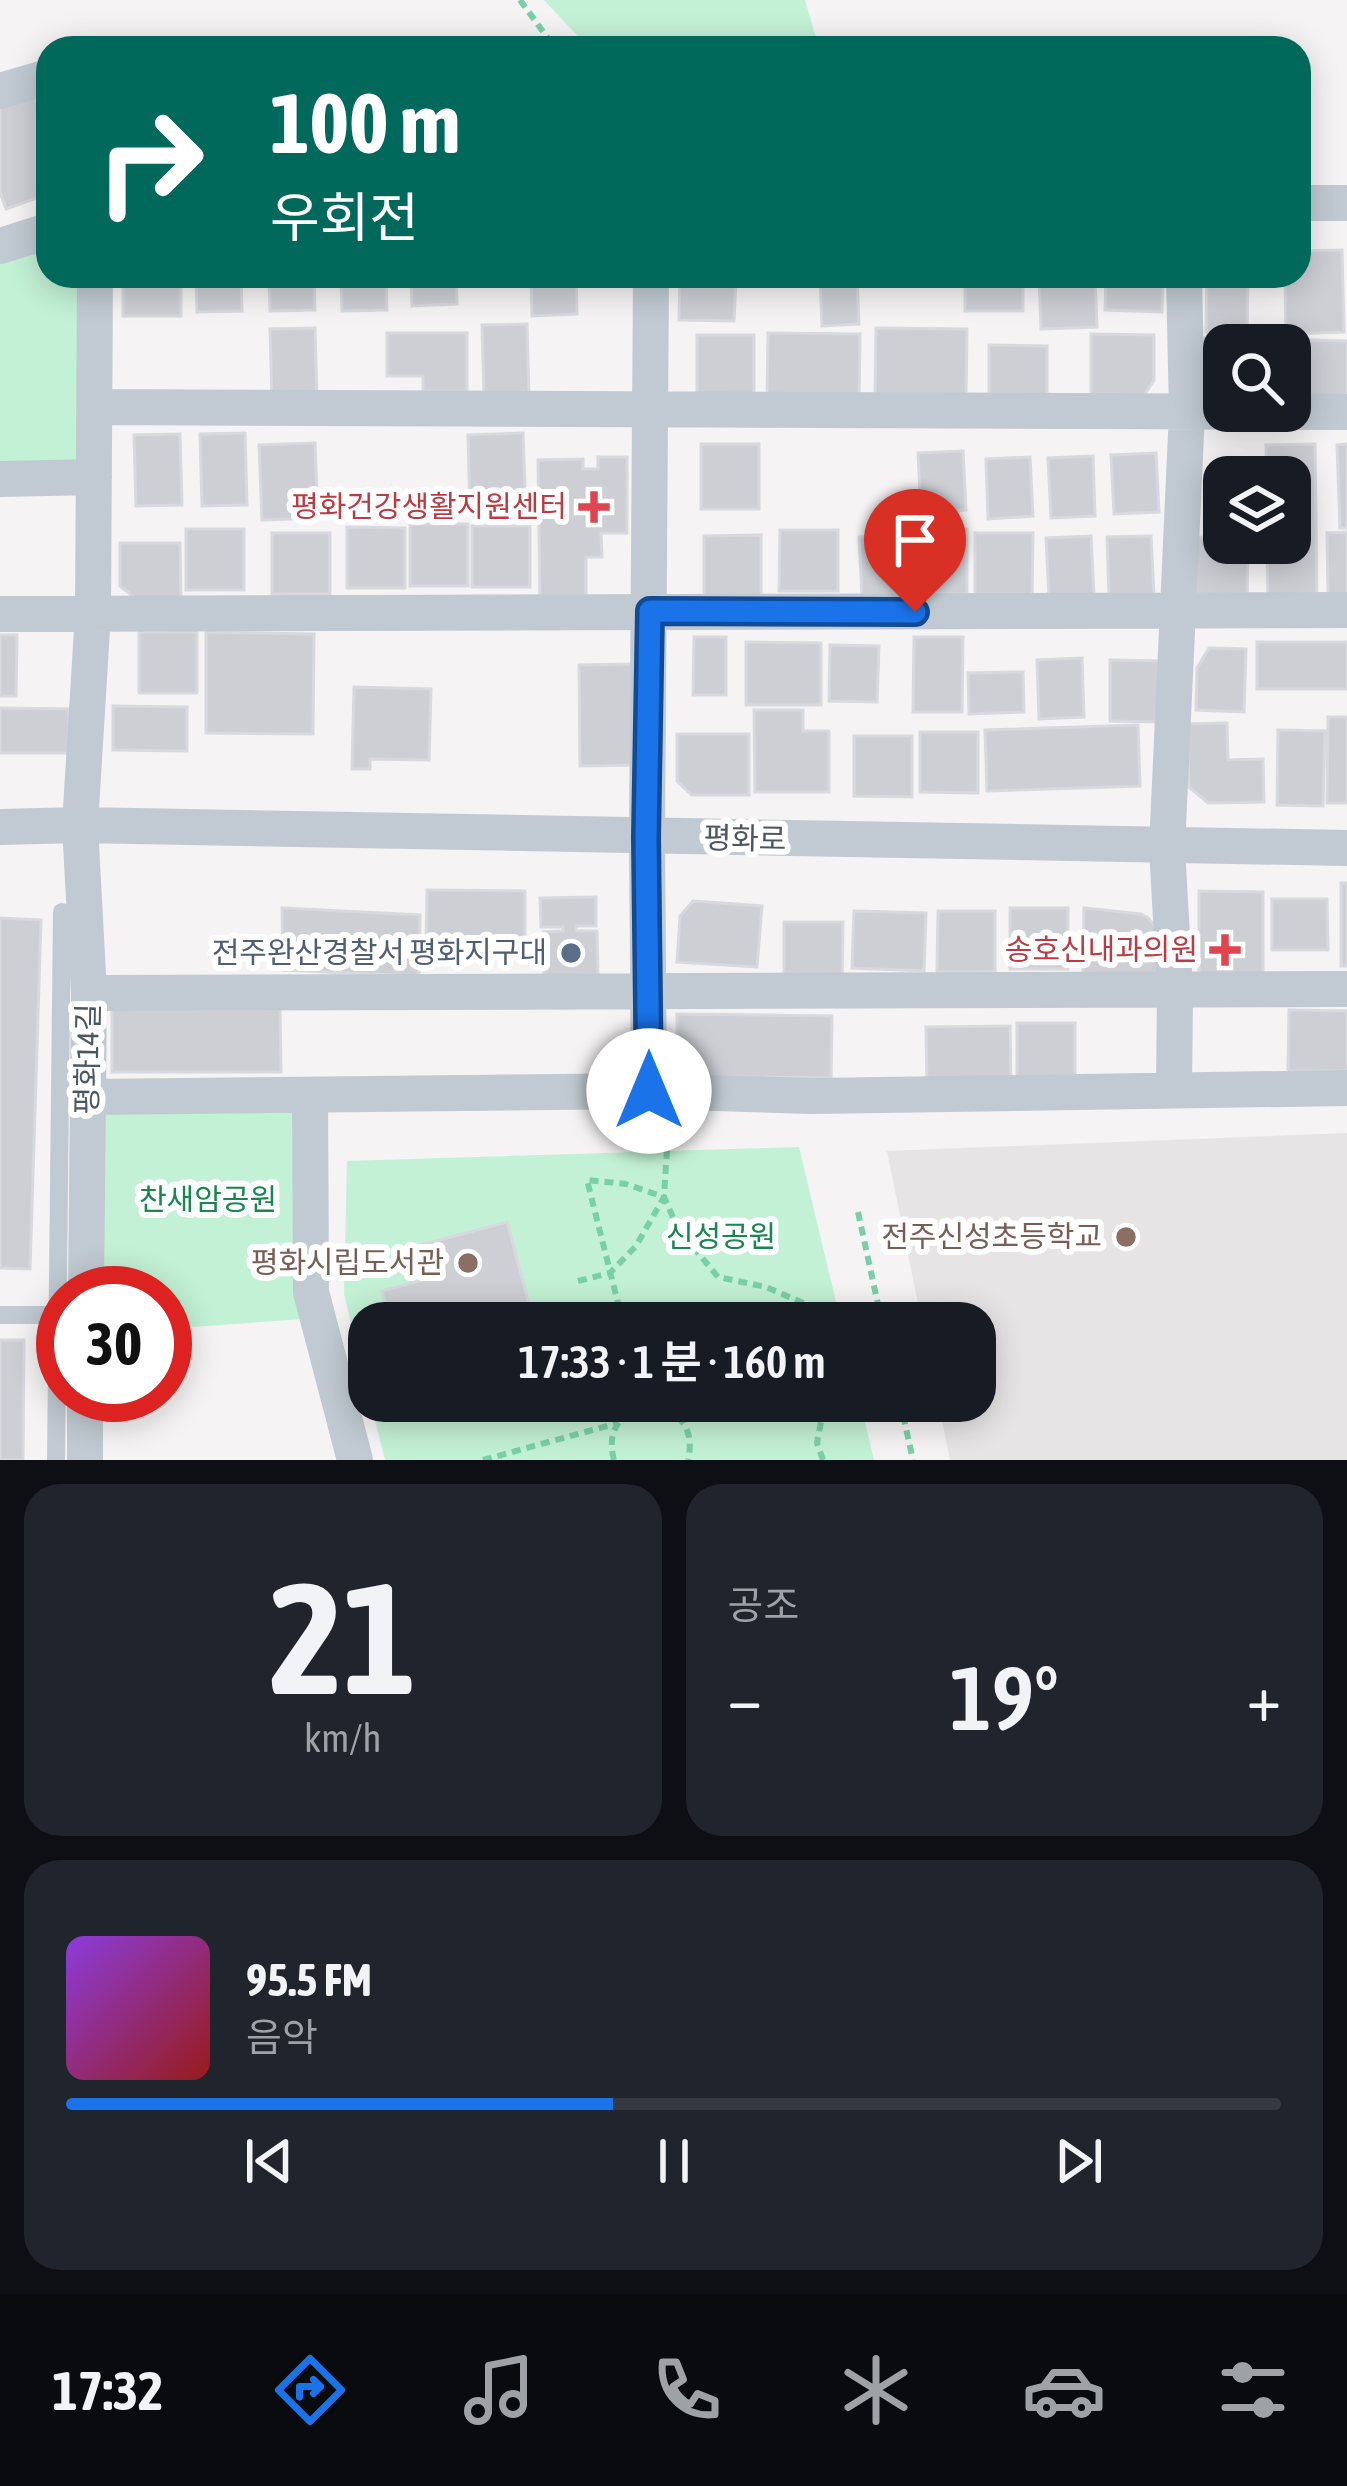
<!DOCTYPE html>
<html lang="ko">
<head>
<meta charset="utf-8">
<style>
	:root { --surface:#171b24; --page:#20242c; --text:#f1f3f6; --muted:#9ea1a6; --line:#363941; --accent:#1a73e8 }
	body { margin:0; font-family:"Asap Condensed","Noto Sans KR",sans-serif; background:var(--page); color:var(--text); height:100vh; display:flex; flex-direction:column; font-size:45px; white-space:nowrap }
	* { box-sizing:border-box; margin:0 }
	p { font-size:39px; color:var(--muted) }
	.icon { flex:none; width:66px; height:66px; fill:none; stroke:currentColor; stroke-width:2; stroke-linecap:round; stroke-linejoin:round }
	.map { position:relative; height:1460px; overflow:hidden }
	.side { display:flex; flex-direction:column; gap:24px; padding:24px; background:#0d0f14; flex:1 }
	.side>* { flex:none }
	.guide { position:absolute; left:36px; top:36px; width:1275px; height:252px; border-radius:36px; box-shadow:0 6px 30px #0003; background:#00695c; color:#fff; overflow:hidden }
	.controls { position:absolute; left:1203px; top:324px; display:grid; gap:24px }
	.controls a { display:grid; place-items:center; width:108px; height:108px; border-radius:24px; background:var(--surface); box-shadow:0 6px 30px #0003; font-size:60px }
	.speed { position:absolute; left:36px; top:1266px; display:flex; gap:24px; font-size:60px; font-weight:700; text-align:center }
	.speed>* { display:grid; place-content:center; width:156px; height:156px; border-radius:50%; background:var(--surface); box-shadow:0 6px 30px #0003; line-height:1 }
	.speed .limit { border:18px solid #d22; background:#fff; color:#111 }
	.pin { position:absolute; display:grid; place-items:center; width:102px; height:102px; color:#fff; margin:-123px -51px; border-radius:50% 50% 50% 0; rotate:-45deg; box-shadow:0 0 12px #0007 }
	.pin .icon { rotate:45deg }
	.me { position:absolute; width:132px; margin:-66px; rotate:0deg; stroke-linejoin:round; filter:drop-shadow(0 0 9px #0008) }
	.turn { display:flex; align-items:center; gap:42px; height:252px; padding:0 36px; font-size:54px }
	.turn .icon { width:156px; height:156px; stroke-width:2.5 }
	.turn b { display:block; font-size:84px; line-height:102px }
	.big { font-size:90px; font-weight:600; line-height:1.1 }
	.side .card { flex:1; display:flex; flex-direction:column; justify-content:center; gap:18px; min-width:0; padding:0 42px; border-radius:36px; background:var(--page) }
	.side .dial { align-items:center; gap:0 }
	.dial b { font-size:156px; line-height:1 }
	.song { display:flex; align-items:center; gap:36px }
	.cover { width:144px; height:144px; border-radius:18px; background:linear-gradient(135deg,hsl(270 70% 55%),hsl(0 70% 35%)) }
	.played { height:12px; border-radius:6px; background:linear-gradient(90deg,var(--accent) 45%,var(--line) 45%) }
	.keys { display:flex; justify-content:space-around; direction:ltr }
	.heat { display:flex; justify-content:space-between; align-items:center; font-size:66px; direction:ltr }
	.side .tiles { flex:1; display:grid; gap:24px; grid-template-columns:1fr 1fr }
	.card:last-child { grid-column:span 2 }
	.trip { position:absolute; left:348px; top:1302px; width:648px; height:120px; border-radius:36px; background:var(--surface); box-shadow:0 6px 30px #0003; font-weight:600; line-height:120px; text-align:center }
	.tab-bar { display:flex; height:192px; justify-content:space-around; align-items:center; background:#090b0e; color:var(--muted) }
	.tab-bar .icon { width:84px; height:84px }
	.tab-bar .active { color:var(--accent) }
	.tab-bar b { font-size:54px; color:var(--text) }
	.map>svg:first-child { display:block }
</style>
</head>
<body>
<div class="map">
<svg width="1347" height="1460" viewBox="0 0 1347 1460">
	<rect width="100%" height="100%" fill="#f5f3f3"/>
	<path fill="#e6e4e5" d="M1347,1133V1460H950L938,1401H975V1323H922L887,1151Z"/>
	<path fill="#c3f1d5" d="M544,0H805L819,48H589Z
		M48,231V276H95L94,477L0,479V246Z
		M310,1096L318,1318L165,1329V1293H86L87,1097Z
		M799,1147L841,1323H369V1396L344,1294L347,1161Z
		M370,1401H860L874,1460H385Z"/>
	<path fill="#cdcfd5" stroke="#d7d9de" stroke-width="3" d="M33,90L48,134V194L6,209L0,192V102Z
		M1342,250L1344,332L1286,334L1285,276H1299V251Z
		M123,276H181V316H123Z
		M196,276H241L242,311L197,312Z
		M269,276H314L315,310L270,311Z
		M341,276H386L387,310L342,311Z
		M411,276H456L457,304L412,306Z
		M531,276H576L577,314L532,316Z
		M680,276L736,278L734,321L679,320Z
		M820,276H857L859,324L822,326Z
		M965,276H1023V311H965Z
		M1039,276H1095L1097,327L1041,329Z
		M1106,276H1163L1162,312L1105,310Z
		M1207,276H1248L1247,332H1206Z
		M527,324L529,396L484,397L482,325Z
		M315,328L317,400L272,401L270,329Z
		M876,328L967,329L966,397L875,396Z
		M387,333H467V391H423V376H387Z
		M768,333L860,334L859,402L767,401Z
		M1091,334L1154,335V380L1137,406L1091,405Z
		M697,335H754V400H697Z
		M1250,337V345H1224V396H1201V338Z
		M1310,340L1347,341V402H1309Z
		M989,345L1047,346V406H989Z
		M245,433L247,505L202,506L200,434Z
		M523,433L526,514L470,515L468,435Z
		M180,434L182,505L136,506L134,435Z
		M315,443L318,518L262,520L259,445Z
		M701,444H759V509H701Z
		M1315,444L1317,602H1268L1267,543H1290V477H1266V445Z
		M1347,444V528H1340L1337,445Z
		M963,451L966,510L921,512L918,453Z
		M1156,453L1159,512L1114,514L1111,455Z
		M1093,456L1095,516L1051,518L1048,458Z
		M598,457H627V533H601L602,557H586V600L540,601L538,460L583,459V469H598Z
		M1030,457L1033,516L988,519L986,459Z
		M410,524H468V586H410Z
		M472,526H530V587H472Z
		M347,527L405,528V588H347Z
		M186,529H244V590H186Z
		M910,529H967V594H910Z
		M780,530H838V591H779Z
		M1347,532V603L1328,595L1327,533Z
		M272,533H330V594H272Z
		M975,533H1033L1032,598H975Z
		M761,535V601H704V536Z
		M903,535L906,595L862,597L859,537Z
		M1091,536L1094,595L1049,597L1046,538Z
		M1151,536L1154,595L1109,597L1107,537Z
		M1191,536L1248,543L1247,603L1205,601L1189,587Z
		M120,543H180L181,601H139L120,586Z
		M139,632H197V693H139Z
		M206,632L314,634L313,734L206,733Z
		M0,635H17L16,696H0Z
		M694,637H726V695H693Z
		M914,637H963L962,712H913Z
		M746,642L821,643V705H746Z
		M1257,642H1347V689H1257Z
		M830,645L879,646L877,702L829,701Z
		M1209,648L1246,649L1244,712L1196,710L1197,668Z
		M1082,658L1084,717L1039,719L1037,660Z
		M1110,660L1162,661L1161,722L1110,721Z
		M637,664L638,765L580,766L579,665Z
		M1023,672L1024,712L969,714L968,673Z
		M354,687L431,689L429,760L370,759V769H352Z
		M113,706L187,707V751L113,750Z
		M0,708L69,709V753H0Z
		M754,710H803V731H829V792H755Z
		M1328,717H1347V803H1327Z
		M1227,723L1228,760L1263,759L1264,802L1208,803L1189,787L1187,724Z
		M1138,725L1140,786L987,791L985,730Z
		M1278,730L1325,731L1323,806L1277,805Z
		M920,732H978V793L920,792Z
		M677,734H749V795H692L677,781Z
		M854,736H912V797L854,796Z
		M1341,883H1347V966H1341Z
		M427,890L525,891V950H426Z
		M1199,891L1263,892V975H1199Z
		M596,897V926H576V931H597L598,975L544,976L543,932L563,931V927H541L540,898Z
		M1272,899H1327L1328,950H1272Z
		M693,901L762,906L757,967L677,962L680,916Z
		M282,908L420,915L419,976L283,970Z
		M1010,908H1068V969H1010Z
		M1084,908L1141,914L1148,918L1155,926L1158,976L1083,973Z
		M854,911L926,913L924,971L852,968Z
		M938,911H995V972H937Z
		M0,918L41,920L30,1269L0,1268Z
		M784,922H843L842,983H784Z
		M112,1009H280L281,1072H112Z
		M1289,1010L1347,1011V1071H1288Z
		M677,1014L832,1016L831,1078L677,1076Z
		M1017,1023H1075V1084H1017Z
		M1010,1026L1011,1087L927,1088L926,1027Z
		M507,1222L534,1323H391L382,1291L423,1280L413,1247Z
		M0,1340H24L23,1460H0Z"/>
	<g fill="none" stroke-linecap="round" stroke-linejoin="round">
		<path stroke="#7ad0a6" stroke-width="6" stroke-dasharray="9 6" stroke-linecap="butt" d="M520,0L555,48
			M858,1212L882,1323
			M578,1281L610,1273L636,1246L664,1197L667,1149L660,1125
			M623,1323L587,1180L626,1184L664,1197L678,1229L718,1277L766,1287L815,1308L821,1323
			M900,1401L913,1460
			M483,1460L618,1423
			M614,1460C595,1391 705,1389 688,1460
			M823,1460L817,1443L825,1401"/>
		<path stroke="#c1cad2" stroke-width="18" d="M0,1315H57
			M56,1460L62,912"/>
		<path stroke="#c1cad2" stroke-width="36" d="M0,91L48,77
			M1299,203H1347
			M0,246L48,231
			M95,407L1347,412
			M0,479L94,477
			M0,614L1347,610
			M0,827L80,825L1347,848
			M89,993L1347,989
			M1174,1089L1175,989L1167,848L1187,413L1184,276
			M649,1091L647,837L651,276
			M310,1096L311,1292L355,1460
			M87,1097L649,1091L812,1096L1347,1088
			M86,1293L89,993L80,825L93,613L95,276
			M85,1460V1395"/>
	</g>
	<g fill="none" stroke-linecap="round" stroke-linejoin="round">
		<defs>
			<path id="route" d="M649,1091L646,837L650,611L915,612"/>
		</defs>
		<use href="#route" stroke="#114b97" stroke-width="30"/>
		<use href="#route" stroke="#1a73e8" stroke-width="21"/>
	</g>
	<g fill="#e0444e" stroke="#fff" stroke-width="4.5">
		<path d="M588 489h12v12h12v12h-12v12h-12v-12h-12v-12h12z"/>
		<path d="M1219 932h12v12h12v12h-12v12h-12v-12h-12v-12h12z"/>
	</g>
	<circle fill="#5c6f8a" stroke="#fff" stroke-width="4.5" cx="571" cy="953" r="12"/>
	<g fill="#8d6e63" stroke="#fff" stroke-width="4.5">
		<circle cx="1126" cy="1237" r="12"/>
		<circle cx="468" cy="1263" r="12"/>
	</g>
	<g text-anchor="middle" stroke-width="12" stroke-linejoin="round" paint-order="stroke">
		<g font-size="30" fill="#be3a42" stroke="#fff" text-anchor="end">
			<text x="567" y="517">평화건강생활지원센터</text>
			<text x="1198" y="960">송호신내과의원</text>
		</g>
		<g font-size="30" fill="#4a5661" stroke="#fff">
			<text transform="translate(745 839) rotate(1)" y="10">평화로</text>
			<text transform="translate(88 1059) rotate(-89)" y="10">평화14길</text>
		</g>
		<g font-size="30" fill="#4e5e75" stroke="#fff" text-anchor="end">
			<text x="547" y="963">전주완산경찰서 평화지구대</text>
		</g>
		<g font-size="30" fill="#17864f" stroke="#fff">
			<text x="208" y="1210">찬새암공원</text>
			<text x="721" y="1247">신성공원</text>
		</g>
		<g font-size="30" fill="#785e54" stroke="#fff" text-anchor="end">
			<text x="1102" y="1247">전주신성초등학교</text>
			<text x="444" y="1273">평화시립도서관</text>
		</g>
	</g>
</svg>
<div class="controls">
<a><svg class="icon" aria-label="search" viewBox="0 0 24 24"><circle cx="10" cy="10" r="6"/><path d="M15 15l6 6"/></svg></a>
<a><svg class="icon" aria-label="layers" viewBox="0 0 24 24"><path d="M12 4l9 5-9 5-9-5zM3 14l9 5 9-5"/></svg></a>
</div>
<div class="speed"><div class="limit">30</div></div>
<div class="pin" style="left:915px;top:612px;background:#d93025"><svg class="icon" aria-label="arrive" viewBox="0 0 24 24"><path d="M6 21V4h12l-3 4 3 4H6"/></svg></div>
<svg class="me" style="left:649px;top:1091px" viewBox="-20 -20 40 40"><circle r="19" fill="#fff"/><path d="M0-13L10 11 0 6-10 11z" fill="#1a73e8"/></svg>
<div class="trip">17:33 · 1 분 · 160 m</div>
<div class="guide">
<div class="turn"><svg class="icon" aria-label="right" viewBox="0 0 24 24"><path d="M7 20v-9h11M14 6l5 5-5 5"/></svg><div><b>100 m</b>우회전</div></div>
</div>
</div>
<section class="side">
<div class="tiles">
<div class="card dial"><b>21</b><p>km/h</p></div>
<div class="card"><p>공조</p>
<div class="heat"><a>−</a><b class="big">19°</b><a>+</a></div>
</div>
<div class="card">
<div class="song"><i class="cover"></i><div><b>95.5 FM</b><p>음악</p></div></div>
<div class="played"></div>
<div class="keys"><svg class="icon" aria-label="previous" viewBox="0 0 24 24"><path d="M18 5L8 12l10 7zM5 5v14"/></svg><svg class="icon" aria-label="pause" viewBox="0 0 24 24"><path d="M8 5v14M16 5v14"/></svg><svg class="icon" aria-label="next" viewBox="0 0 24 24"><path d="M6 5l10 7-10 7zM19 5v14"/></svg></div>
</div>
</div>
</section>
<nav class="tab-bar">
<b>17:32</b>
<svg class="icon active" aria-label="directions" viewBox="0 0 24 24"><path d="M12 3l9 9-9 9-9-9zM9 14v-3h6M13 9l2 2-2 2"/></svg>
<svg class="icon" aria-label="music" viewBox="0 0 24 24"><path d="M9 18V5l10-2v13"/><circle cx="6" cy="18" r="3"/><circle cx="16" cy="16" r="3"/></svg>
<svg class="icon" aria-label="phone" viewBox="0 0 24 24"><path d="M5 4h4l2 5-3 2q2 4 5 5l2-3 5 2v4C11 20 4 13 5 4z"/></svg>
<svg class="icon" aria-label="climate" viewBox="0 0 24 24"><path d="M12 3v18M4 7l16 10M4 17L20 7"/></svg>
<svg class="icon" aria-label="car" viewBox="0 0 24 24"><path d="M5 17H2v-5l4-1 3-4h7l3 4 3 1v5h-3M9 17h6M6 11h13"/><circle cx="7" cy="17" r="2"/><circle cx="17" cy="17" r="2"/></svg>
<svg class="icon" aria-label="filters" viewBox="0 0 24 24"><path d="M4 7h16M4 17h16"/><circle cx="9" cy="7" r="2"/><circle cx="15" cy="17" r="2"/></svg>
</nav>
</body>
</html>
